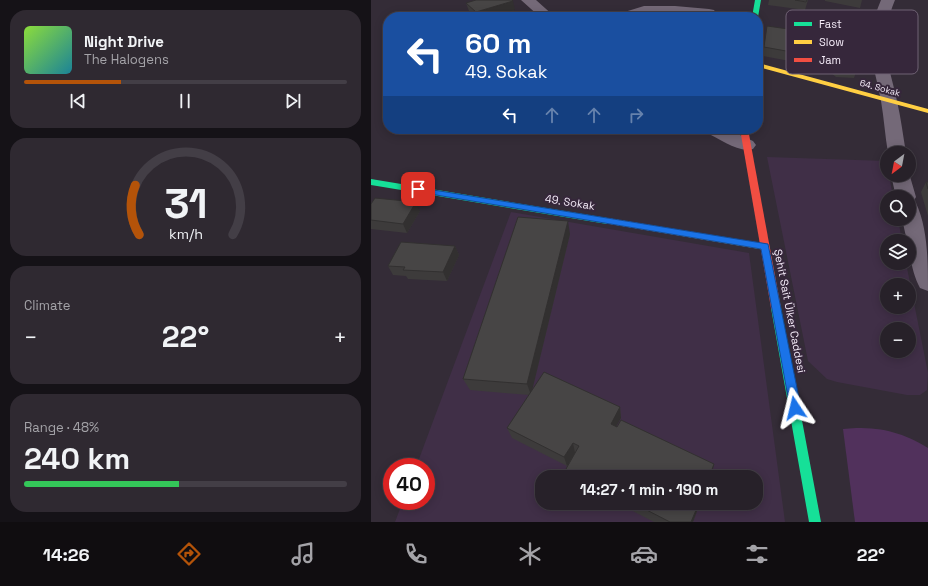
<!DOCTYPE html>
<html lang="en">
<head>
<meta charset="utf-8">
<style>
	:root { --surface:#272129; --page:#2f2931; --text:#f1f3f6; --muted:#a4a3a8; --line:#433e46; --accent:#b45309 }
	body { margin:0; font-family:"Space Grotesk",sans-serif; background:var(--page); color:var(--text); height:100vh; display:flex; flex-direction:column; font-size:15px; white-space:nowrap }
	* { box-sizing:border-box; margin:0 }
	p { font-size:13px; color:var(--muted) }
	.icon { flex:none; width:22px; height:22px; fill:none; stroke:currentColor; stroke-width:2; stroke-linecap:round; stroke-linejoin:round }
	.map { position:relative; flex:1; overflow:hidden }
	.side { display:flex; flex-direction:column; gap:10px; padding:10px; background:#151217; width:371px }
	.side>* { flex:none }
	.hud { position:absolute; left:12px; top:12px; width:380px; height:122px; border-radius:16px; box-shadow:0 2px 10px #0003,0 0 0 1px var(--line); background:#1a4fa0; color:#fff; overflow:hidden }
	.needle { width:26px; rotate:212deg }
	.fabs { position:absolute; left:509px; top:146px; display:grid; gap:8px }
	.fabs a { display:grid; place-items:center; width:36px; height:36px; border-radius:50%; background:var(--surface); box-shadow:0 2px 10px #0003,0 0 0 1px var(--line); font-size:20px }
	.speed { position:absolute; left:12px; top:458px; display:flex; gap:8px; font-size:20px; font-weight:700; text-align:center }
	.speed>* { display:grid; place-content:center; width:52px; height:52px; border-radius:50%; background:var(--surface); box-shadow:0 2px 10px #0003,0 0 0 1px var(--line); line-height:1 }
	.speed .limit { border:6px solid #d22; background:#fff; color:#111 }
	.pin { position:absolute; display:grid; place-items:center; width:34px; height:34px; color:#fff; margin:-17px; border-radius:8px; box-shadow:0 2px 6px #0006 }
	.me { position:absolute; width:44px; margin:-22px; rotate:350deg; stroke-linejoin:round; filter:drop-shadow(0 0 3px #0008) }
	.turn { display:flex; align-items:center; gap:14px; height:84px; padding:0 16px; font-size:18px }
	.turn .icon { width:52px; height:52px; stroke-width:2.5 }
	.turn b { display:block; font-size:28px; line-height:34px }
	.lanes { display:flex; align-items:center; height:38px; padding:0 16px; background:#0003; justify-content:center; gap:20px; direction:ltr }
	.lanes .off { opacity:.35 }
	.big { font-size:30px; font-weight:700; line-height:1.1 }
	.side .card { flex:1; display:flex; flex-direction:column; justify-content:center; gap:6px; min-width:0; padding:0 14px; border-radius:16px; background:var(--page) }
	.side .dial { align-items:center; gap:0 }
	.dial svg { height:104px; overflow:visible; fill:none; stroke:var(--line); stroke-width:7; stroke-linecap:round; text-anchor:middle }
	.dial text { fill:var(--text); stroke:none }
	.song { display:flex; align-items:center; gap:12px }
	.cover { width:48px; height:48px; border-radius:6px; background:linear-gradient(135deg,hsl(90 70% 55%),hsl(190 70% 35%)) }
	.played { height:4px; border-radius:2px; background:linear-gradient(90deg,var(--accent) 30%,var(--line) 30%) }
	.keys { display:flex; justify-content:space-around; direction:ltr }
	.heat { display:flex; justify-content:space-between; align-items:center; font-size:22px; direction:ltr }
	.charge { height:6px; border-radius:3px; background:linear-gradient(90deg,#34c759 48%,var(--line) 0) }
	.trip { position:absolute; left:164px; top:470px; width:228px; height:40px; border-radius:16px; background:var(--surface); box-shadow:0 2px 10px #0003,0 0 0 1px var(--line); font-weight:700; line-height:40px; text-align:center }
	.dock { display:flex; height:64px; justify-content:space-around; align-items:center; background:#100d10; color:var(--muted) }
	.dock .icon { width:28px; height:28px }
	.dock .current { color:var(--accent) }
	.dock b { font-size:18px; color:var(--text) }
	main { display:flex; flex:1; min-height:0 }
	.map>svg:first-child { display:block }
</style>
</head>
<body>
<main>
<section class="side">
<div class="card">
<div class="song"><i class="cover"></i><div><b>Night Drive</b><p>The Halogens</p></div></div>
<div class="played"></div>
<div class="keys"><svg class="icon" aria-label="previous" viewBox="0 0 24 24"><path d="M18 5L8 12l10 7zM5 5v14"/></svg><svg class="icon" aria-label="pause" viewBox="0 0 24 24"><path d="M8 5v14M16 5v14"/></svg><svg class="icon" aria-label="next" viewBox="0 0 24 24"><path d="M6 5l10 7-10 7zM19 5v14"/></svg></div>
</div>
<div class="card dial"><svg viewBox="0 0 100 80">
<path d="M14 69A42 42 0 1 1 86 69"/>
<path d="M14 69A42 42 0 0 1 11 31" stroke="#b45309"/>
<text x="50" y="56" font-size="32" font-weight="700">31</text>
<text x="50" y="72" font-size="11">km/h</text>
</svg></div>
<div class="card"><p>Climate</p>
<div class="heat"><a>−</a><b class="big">22°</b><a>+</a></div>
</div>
<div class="card"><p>Range · 48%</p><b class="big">240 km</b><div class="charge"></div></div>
</section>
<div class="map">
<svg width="557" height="522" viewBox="0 0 557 522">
	<rect width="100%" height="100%" fill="#342c37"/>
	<path fill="#402f47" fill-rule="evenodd" d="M396,157L515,161L516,175H518L522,197H516V219H527L531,241H516V263H535L557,373L556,390L549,395H536L466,382L456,379L437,361ZM516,285H538V307H516ZM516,329H538V351H516Z
		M140,212L378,253L414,522H24L32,501H55V467H45ZM171,477H385V503H171Z"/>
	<path fill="#51315c" d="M485,428C514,428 532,433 557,448V522H484L472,429Z"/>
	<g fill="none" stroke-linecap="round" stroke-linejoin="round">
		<path fill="#746978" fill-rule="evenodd" d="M150,0H165L184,17H169Z
			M510,0H524C506,44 517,59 526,101C530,118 532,136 535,153H517C514,136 513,118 510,101C502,57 491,45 510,0Z
			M273,6H304L338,9L343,10L345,13L343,16L338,17L304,14H274L265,17H245L247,14Z
			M333,129H356L382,141L385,145L382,149C367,153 349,139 336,133Z
			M538,173L545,197L542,202L545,203C557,229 557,262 557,291L549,288C542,275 538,256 538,241H536L531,219H538V197H525L520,175H538Z"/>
		<path fill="#16e098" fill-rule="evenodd" d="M384,0H390L387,17H381Z
			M0,179L236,218L240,221L236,224L0,185Z
			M405,304L408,305L410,308L450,522H438L400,308L402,305Z"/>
		<path fill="#ffcf43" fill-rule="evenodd" d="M387,63L557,109V113L387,67Z
			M236,218L394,244L398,247L394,250L233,223L232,221Z"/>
		<path fill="#f24e42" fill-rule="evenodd" d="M369,129H377L410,308L408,311L405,312L402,311L400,308Z"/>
	</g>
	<path fill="#3d3b3b" d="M398,0H437L434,10L397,5Z
		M454,0H491L489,8L454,1Z
		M95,3L144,10L120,17H104L98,11Z
		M396,26L431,31L424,62L392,56Z
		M438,49L486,69L483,78L465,77L460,73L440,69V68L436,67V58Z
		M555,182H557V216L550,192Z
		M0,204L49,211L36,233L0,229Z
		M199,234L161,390L249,407L250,418L245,426L343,464L340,477H198L195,469L196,466L141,438L136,428L158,395L99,390L92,379Z
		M84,246L88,255L76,281L37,279L35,276L22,275L17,266Z
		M246,503H329L322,522H283Z"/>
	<path fill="#323030" d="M142,1L144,10L120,17H106L105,12Z
		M45,202L49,211L36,233L32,224Z
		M197,221L199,234L160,395L156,384Z
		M84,246L88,255L76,281L72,272Z
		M249,407L250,418L241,434L240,424Z
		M202,443L204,453L196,466L193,457Z
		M343,464L340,477H338Z
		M328,503H329L322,522H320Z"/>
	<path fill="#474545" stroke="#323030" d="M105,0H141L142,1L105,12L95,3Z
		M424,0H436L435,2Z
		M396,26L431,31L426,53L393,47Z
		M555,182H557V189Z
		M4,198L45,202L32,224L0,220V204Z
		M147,217L197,221L156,384L92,379Z
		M30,242L84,246L72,272L32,270L34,267L17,266Z
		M173,372L249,407L240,424L246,427L250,420L343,464L338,477H211L195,469L208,446L202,443L193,457L136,428Z
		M262,503H328L320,522H299Z"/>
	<path fill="#1a73e8" stroke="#114b97" d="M44,187L397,244L430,408L428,412L424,413L420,412L419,408L390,249L47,192L44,191Z"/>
	<g text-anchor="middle" stroke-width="4" stroke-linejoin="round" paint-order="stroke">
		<g font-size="9" fill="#f4ebf8" stroke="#36273b">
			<text transform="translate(509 88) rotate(15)" y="3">64. Sokak</text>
		</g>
		<g font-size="11" fill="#f4ebf8" stroke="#36273b">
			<text transform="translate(199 202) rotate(9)" y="4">49. Sokak</text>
			<text transform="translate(419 311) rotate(79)" y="4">Şehit Sait Ülker Caddesi</text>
		</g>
	</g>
	<rect x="415" y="10" width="132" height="64" rx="6" fill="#36273b" stroke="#6f6274" stroke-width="1"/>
	<rect x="423" y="22" width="18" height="4" fill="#16e098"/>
	<rect x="423" y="40" width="18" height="4" fill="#ffcf43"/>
	<rect x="423" y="58" width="18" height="4" fill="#f24e42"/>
	<g font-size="11" fill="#f4ebf8">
		<text x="448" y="28">Fast</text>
		<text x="448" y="46">Slow</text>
		<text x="448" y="64">Jam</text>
	</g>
</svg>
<div class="fabs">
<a><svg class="needle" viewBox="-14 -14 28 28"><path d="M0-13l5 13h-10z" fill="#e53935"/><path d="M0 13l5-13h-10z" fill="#a4a3a8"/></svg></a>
<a><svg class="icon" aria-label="search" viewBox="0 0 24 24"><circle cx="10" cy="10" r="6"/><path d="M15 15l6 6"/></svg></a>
<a><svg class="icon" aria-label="layers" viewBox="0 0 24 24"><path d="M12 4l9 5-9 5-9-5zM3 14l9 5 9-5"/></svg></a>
<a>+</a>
<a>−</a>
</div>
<div class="speed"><div class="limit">40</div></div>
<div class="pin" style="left:47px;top:189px;background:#d93025"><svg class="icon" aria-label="arrive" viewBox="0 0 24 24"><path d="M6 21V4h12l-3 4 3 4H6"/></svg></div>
<svg class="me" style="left:424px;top:408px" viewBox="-20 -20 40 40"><path d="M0-17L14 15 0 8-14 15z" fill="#1a73e8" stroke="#fff" stroke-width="4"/></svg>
<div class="trip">14:27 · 1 min · 190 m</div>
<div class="hud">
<div class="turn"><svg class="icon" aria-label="left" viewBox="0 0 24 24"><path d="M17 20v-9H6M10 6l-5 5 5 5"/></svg><div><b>60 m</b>49. Sokak</div></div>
<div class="lanes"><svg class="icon" aria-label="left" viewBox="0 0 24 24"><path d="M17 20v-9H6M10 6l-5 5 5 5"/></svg><svg class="icon off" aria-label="ahead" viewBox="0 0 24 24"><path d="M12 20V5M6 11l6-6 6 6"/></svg><svg class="icon off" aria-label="ahead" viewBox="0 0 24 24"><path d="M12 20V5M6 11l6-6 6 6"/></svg><svg class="icon off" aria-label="right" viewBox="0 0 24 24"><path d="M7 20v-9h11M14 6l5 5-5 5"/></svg></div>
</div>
</div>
</main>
<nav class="dock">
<b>14:26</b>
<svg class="icon current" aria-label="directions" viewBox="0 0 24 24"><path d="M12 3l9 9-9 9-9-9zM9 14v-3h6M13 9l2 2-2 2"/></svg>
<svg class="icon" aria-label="music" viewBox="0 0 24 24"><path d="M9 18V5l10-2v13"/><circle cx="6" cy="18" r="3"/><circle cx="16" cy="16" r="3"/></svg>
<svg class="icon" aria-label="phone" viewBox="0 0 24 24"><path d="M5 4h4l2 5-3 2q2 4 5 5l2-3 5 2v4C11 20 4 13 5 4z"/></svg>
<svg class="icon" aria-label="climate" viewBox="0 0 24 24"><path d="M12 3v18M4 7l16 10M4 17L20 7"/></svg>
<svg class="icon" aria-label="car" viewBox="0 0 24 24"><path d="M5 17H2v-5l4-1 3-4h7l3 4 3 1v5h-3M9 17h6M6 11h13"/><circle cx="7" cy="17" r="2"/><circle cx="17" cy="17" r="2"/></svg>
<svg class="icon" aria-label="filters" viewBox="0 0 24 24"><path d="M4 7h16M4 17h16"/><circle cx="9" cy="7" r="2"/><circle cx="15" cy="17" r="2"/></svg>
<b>22°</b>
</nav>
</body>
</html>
